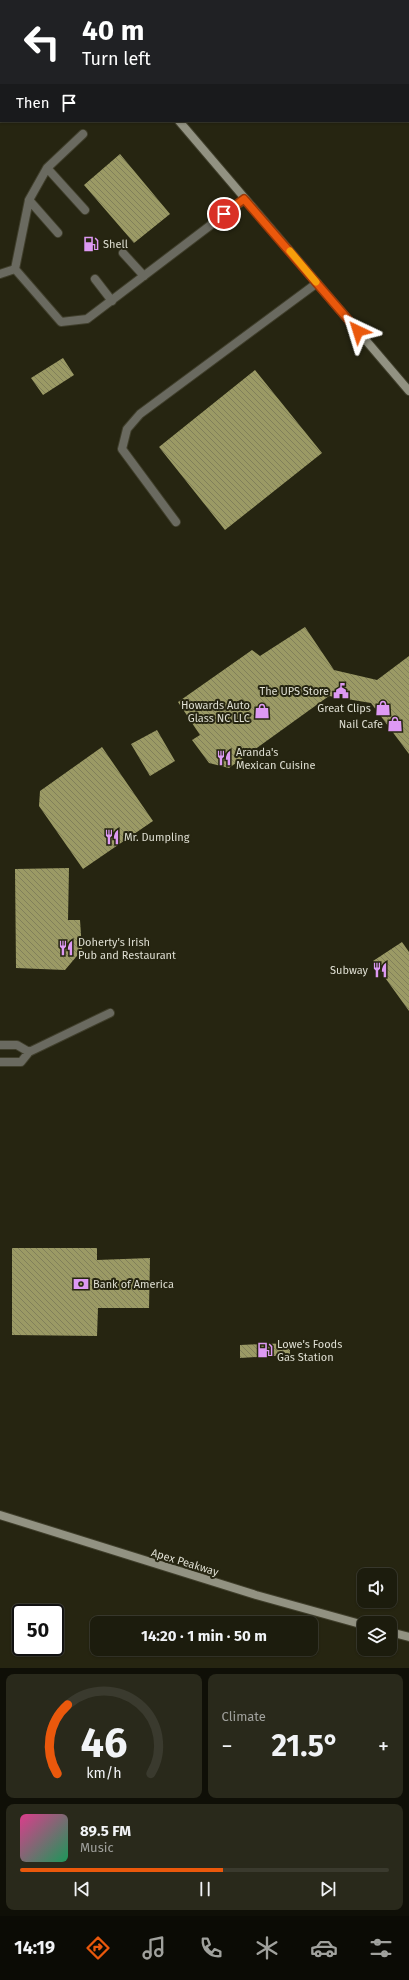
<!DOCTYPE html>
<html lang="en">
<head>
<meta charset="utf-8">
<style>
	:root { --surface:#1c1c0d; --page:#29291b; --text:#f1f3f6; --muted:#a0a19d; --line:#3a3a2e; --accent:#ea580c }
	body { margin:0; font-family:"Fira Sans",sans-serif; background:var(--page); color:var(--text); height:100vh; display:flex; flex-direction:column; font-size:15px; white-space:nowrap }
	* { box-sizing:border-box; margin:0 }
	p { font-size:13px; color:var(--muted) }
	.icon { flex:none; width:22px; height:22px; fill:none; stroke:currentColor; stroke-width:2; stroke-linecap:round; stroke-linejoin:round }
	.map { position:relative; height:1668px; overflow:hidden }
	.panel { display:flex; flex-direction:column; gap:6px; padding:6px; background:#0f0f07; flex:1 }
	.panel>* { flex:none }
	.banner { position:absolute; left:0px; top:0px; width:409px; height:122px; box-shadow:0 1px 3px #0004,0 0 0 1px var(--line); background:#202124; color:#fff; overflow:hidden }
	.fabs { position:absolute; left:357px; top:1568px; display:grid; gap:8px }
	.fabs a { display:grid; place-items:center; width:40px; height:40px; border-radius:8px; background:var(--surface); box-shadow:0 1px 3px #0004,0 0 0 1px var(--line); font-size:20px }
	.speed { position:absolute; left:12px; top:1604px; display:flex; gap:8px; font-size:20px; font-weight:700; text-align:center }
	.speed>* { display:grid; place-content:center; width:52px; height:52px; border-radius:50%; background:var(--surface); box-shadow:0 1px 3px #0004,0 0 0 1px var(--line); line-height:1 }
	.speed .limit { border:2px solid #111; border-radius:6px; background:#fff; color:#111 }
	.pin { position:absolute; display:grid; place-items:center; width:34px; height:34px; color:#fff; margin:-17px; border:2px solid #fff; border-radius:50%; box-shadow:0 1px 4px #0007 }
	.me { position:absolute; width:44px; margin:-22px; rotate:319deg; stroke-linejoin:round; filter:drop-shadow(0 0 3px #0008) }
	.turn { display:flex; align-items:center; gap:14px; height:84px; padding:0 16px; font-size:18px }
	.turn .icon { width:52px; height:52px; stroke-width:2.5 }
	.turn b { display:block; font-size:28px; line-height:34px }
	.then { display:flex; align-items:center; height:38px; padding:0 16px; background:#0003; gap:8px; font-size:15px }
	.big { font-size:30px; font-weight:700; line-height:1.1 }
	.panel .widget { flex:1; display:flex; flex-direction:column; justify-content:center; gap:6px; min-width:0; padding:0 14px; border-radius:8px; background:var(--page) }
	.panel .dial { align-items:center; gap:0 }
	.dial svg { height:104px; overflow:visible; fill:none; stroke:var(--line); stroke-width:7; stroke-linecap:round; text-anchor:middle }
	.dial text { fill:var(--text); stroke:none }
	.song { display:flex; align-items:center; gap:12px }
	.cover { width:48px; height:48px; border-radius:6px; background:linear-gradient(135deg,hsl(330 70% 55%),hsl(150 70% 35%)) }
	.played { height:4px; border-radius:2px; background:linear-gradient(90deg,var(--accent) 55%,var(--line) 55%) }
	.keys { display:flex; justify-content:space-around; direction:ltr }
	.heat { display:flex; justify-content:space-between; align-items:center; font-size:22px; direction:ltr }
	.panel .tiles { flex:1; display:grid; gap:6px; grid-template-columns:1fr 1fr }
	.widget:last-child { grid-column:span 2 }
	.trip { position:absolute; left:90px; top:1616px; width:228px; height:40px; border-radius:8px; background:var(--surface); box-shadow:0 1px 3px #0004,0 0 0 1px var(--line); font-weight:700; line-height:40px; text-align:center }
	.dock { display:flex; height:64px; justify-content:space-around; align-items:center; background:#0b0b05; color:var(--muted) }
	.dock .icon { width:28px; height:28px }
	.dock .on { color:var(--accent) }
	.dock b { font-size:18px; color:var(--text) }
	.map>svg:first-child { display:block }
</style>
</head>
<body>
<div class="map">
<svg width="409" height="1668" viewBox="0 0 409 1668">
	<defs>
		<pattern id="building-back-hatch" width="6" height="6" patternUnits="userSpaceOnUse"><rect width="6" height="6" fill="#9b9a65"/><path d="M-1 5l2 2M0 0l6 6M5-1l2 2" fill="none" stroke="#81805a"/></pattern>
	</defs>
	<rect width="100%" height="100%" fill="#262511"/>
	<path fill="url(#building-back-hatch)" d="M120,154L170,214L134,243L84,185Z
		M63,358L74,375L43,395L31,378Z
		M255,370L322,453L225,530L159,447Z
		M305,627L334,670L377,680L409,656V754L371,703L329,696L229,768L209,763L192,740L200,735L178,702L252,650L260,656Z
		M157,730L175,761L150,776L131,744Z
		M102,747L153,821L83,869L39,806L40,791Z
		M69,868L68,920H80L82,950L65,970L16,968L15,869Z
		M402,942L409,952V1011L373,961Z
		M12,1248H97V1260L150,1258L149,1308H98L97,1336L12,1335Z
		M290,1343V1355L240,1358V1345Z"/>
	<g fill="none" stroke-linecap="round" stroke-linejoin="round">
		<defs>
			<path id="service" d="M408,96L409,94
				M47,168L85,210
				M29,200L58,233
				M123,253L144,276
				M15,269L61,322L87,319L245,199
				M0,274L15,269L29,200L47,168L83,134
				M95,279L112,301
				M176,522L122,449L127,429L140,414L317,283
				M0,1045H17L29,1052
				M0,1062H21L29,1052L110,1013"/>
			<path id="secondary" d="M77,0V1
				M179,121L409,391
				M0,1515L256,1595L364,1625
				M390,1632L409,1637"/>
			<path id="primary" d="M0,22L1,21"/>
		</defs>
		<use href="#service" stroke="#403f2c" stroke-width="10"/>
		<use href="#secondary" stroke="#403f2c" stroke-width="10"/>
		<use href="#primary" stroke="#403f2c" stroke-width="12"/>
		<use href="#service" stroke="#6a6a60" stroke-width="8"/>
		<use href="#secondary" stroke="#929282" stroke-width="8"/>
		<use href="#primary" stroke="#b1b19c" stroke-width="10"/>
	</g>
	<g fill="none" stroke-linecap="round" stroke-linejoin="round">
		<defs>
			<path id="route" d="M224,214L244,199L358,331"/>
		</defs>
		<use href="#route" stroke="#983908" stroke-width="10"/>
		<use href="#route" stroke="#ea580c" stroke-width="7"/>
		<path stroke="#f59e0b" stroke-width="7" d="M290,251L316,282"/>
	</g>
	<defs>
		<symbol id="fuel-bare" viewBox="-9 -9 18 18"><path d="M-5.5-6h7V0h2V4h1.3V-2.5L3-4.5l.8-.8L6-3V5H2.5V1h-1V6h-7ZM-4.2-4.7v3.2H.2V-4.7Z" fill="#dd99f3" stroke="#262511" stroke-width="2.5" paint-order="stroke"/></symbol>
		<symbol id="civic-bare" viewBox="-9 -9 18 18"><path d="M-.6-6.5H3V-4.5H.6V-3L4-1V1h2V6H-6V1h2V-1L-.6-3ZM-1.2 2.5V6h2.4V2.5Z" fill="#dd99f3" stroke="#262511" stroke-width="2.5" paint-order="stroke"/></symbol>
		<symbol id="shop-bare" viewBox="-9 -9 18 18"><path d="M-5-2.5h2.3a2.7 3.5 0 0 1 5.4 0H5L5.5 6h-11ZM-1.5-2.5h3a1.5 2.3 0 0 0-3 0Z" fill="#dd99f3" stroke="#262511" stroke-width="2.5" paint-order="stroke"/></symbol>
		<symbol id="restaurant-bare" viewBox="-9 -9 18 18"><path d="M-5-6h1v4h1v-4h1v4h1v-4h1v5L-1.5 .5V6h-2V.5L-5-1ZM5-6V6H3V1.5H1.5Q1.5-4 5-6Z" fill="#dd99f3" stroke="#262511" stroke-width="2.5" paint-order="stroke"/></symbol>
		<symbol id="bank-bare" viewBox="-9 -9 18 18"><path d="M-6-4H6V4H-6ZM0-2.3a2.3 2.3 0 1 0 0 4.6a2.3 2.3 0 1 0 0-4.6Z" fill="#dd99f3" stroke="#262511" stroke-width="2.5" paint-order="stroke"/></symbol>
	</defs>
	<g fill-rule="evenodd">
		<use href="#fuel-bare" x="80" y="233" width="22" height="22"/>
		<use href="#civic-bare" x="330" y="680" width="22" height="22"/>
		<use href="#shop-bare" x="372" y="697" width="22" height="22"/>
		<use href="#shop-bare" x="251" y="700" width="22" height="22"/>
		<use href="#shop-bare" x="384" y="713" width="22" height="22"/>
		<use href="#restaurant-bare" x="213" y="747" width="22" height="22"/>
		<use href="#restaurant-bare" x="101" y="826" width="22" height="22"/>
		<use href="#restaurant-bare" x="55" y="937" width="22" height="22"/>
		<use href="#restaurant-bare" x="369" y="959" width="22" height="22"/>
		<use href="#bank-bare" x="70" y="1273" width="22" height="22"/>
		<use href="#fuel-bare" x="254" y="1339" width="22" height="22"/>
	</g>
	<g text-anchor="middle" stroke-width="4" stroke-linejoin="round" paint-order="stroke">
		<g font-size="11" fill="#dfdfd3" stroke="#262511" text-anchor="start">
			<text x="103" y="248">Shell</text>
			<text x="329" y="695" text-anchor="end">The UPS Store</text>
			<text x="250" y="709" text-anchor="end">Howards Auto<tspan x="250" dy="13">Glass NC LLC</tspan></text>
			<text x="371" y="712" text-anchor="end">Great Clips</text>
			<text x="383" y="728" text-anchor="end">Nail Cafe</text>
			<text x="236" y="756">Aranda's<tspan x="236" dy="13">Mexican Cuisine</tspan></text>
			<text x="124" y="841">Mr. Dumpling</text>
			<text x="78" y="946">Doherty's Irish<tspan x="78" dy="13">Pub and Restaurant</tspan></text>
			<text x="368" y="974" text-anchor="end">Subway</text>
			<text x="93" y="1288">Bank of America</text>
			<text x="277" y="1348">Lowe's Foods<tspan x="277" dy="13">Gas Station</tspan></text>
		</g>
		<g font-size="11" fill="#dfdfd3" stroke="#262511">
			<text transform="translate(185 1562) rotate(17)" y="4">Apex Peakway</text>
		</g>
	</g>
</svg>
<div class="fabs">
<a><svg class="icon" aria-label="sound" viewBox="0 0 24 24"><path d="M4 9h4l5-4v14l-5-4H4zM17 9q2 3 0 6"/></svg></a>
<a><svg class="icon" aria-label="layers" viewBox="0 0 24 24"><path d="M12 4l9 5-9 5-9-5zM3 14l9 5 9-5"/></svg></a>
</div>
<div class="speed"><div class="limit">50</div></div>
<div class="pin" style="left:224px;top:214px;background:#d93025"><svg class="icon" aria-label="arrive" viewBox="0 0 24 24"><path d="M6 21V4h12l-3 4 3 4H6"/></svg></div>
<svg class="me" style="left:358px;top:331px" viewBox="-20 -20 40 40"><path d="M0-17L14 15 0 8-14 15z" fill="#ea580c" stroke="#fff" stroke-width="4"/></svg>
<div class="trip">14:20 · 1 min · 50 m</div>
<div class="banner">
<div class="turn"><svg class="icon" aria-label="left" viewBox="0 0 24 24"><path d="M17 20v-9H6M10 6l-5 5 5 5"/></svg><div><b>40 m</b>Turn left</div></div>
<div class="then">Then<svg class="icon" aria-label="arrive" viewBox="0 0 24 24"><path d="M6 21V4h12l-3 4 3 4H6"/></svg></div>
</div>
</div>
<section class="panel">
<div class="tiles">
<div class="widget dial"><svg viewBox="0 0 100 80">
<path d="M14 69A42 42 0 1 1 86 69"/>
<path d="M14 69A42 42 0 0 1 22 16" stroke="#ea580c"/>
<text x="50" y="56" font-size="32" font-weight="700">46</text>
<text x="50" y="72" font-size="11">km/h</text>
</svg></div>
<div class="widget"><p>Climate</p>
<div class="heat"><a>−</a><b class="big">21.5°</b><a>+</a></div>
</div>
<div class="widget">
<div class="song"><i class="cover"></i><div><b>89.5 FM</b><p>Music</p></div></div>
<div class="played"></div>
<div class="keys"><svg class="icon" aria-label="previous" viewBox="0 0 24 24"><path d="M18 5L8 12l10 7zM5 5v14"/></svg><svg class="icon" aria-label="pause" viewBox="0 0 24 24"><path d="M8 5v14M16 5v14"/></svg><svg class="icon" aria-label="next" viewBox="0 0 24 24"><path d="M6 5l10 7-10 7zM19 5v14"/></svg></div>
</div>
</div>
</section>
<nav class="dock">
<b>14:19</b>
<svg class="icon on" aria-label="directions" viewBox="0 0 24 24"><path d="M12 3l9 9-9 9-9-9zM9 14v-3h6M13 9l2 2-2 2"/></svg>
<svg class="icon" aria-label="music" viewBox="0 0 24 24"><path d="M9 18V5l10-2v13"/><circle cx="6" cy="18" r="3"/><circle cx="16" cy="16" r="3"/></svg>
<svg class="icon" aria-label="phone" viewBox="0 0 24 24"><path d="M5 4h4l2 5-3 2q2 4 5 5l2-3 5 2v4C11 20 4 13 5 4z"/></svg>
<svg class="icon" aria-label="climate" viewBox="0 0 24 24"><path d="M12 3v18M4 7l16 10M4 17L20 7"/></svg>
<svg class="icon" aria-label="car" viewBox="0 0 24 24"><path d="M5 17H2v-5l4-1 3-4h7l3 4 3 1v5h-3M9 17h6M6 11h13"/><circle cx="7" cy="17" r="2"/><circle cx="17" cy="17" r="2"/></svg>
<svg class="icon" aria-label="filters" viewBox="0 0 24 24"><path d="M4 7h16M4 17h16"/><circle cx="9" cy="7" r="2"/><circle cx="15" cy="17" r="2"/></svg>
</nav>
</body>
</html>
